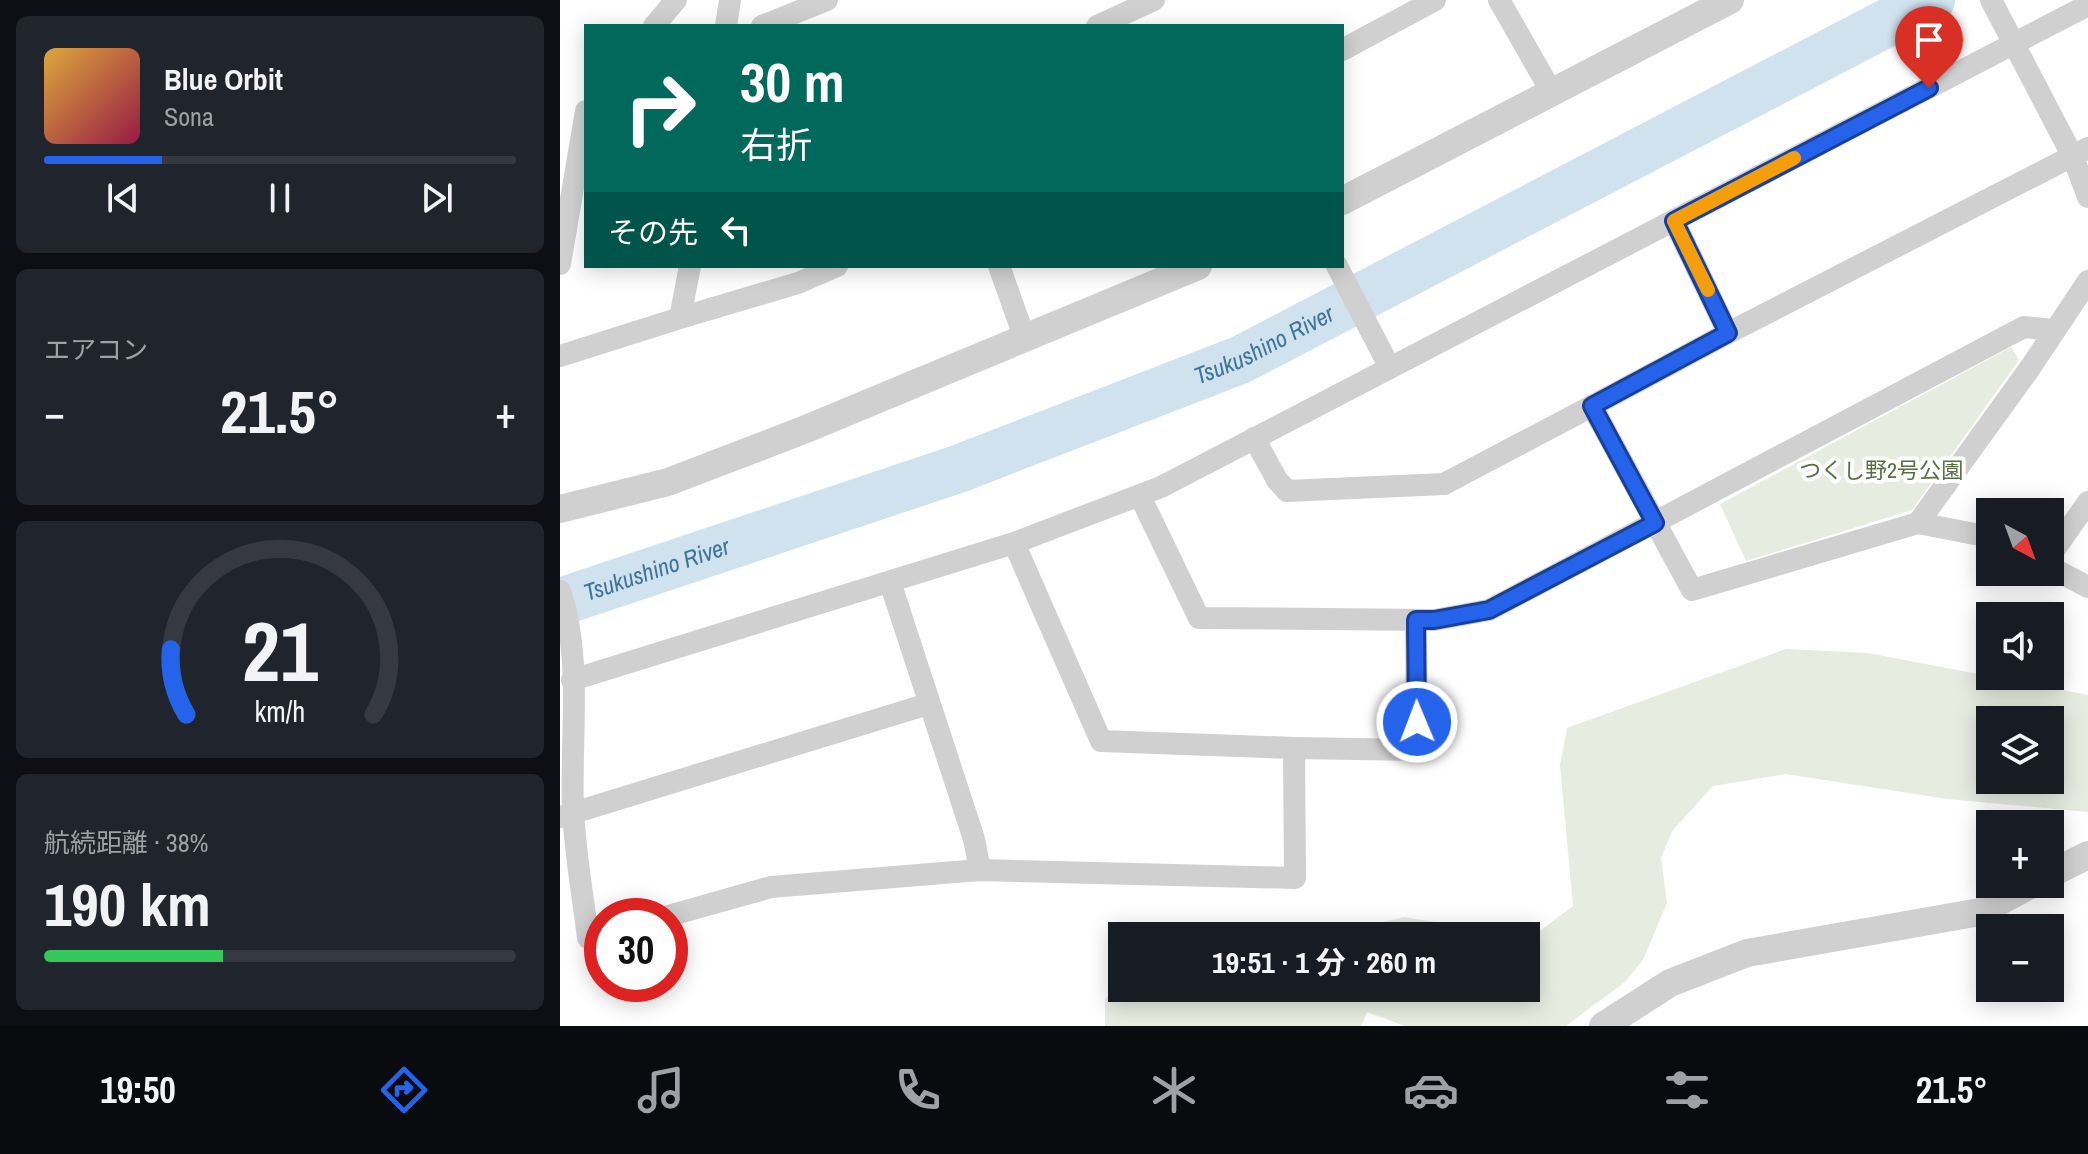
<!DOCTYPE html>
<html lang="ja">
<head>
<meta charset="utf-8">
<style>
	:root { --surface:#171b24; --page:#20242c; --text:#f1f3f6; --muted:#9ea1a6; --line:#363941; --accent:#2563eb }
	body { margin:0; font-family:"Archivo Narrow","Noto Sans JP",sans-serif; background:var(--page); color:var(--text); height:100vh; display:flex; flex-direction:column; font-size:30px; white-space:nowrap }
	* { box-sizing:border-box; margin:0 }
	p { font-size:26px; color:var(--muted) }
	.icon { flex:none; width:44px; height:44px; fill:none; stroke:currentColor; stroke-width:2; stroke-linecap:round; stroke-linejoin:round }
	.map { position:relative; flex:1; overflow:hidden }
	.sheet { display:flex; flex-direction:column; gap:16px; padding:16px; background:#0d0f14; width:560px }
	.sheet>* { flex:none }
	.top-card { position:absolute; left:24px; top:24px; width:760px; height:244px; border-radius:0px; box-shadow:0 4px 20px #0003; background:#00695c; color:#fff; overflow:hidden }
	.needle { width:52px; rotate:139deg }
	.controls { position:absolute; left:1416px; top:498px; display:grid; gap:16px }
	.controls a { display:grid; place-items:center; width:88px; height:88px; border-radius:0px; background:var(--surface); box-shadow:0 4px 20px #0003; font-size:40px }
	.speed { position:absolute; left:24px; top:898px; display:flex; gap:16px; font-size:40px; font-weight:700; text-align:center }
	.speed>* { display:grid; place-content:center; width:104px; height:104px; border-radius:50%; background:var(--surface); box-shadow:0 4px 20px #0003; line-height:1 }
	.speed .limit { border:12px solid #d22; background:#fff; color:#111 }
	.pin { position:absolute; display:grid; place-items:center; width:68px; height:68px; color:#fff; margin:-82px -34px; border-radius:50% 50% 50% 0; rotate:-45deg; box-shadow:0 0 8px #0007 }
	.pin .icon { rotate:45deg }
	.me { position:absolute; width:88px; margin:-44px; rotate:359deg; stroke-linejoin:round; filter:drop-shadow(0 0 6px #0008) }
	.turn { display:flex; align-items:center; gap:28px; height:168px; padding:0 24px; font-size:36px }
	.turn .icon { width:104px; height:104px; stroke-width:2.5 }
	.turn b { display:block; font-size:56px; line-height:68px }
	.then { display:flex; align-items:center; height:76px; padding:0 24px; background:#0003; gap:16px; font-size:30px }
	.big { font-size:60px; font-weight:700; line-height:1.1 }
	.sheet .widget { flex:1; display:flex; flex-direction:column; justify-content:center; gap:12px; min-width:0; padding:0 28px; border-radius:12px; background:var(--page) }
	.sheet .dial { align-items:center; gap:0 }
	.dial svg { height:208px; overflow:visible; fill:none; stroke:var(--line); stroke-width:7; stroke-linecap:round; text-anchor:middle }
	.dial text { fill:var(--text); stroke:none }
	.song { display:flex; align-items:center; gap:24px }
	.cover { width:96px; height:96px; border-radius:12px; background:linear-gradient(135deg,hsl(40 70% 55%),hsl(340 70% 35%)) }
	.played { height:8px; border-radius:4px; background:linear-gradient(90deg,var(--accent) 25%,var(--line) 25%) }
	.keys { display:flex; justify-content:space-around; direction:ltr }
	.heat { display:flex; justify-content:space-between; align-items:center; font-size:44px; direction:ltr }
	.charge { height:12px; border-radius:6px; background:linear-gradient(90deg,#34c759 38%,var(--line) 0) }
	.trip { position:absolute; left:548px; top:922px; width:432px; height:80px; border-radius:0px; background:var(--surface); box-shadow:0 4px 20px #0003; font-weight:700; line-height:80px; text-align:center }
	.tabs { display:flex; height:128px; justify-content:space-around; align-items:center; background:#090b0e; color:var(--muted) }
	.tabs .icon { width:56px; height:56px }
	.tabs .current { color:var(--accent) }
	.tabs b { font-size:36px; color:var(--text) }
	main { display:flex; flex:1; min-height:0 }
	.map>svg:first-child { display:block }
</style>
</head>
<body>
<main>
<section class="sheet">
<div class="widget">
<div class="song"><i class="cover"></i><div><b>Blue Orbit</b><p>Sona</p></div></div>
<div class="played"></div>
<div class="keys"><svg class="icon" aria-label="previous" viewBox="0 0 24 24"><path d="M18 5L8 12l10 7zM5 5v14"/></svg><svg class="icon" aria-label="pause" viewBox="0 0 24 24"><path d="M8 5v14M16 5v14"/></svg><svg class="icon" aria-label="next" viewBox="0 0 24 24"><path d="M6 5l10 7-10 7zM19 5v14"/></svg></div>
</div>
<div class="widget"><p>エアコン</p>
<div class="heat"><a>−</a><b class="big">21.5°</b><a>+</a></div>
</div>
<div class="widget dial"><svg viewBox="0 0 100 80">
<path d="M14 69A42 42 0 1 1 86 69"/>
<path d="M14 69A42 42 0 0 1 8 44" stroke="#2563eb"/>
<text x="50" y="56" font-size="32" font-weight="700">21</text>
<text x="50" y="72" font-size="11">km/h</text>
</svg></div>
<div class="widget"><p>航続距離 · 38%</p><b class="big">190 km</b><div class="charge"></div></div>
</section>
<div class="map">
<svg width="1528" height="1026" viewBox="0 0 1528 1026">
	<rect width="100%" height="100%" fill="#fff"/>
	<path fill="#e6ecdf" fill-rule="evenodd" d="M1451,347L1459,360L1352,510L1186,561L1160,504Z
		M1226,649L1308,653L1528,695V812L1387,799L1226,774L1153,786L1112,831L1101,858L1107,903L1083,960L1065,982L1006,1026H845L807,1012L801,1026H545V999L562,981V988H966V936L972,937L1013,906L1000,765L1007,728ZM1430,720H1490V780H1430Z
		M844,917L963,936H767Z"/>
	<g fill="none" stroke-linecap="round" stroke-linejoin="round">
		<path stroke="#cfe2ee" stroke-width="48" id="s1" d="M0,602L398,469L680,360L1371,0"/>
		<path stroke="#d0d0d0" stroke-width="22" d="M939,0L991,91
			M1431,0L1513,157L1528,197
			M94,26L116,0
			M166,26L170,0
			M202,26L267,0
			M537,26L594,0
			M782,50L875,0
			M1114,221L1168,333
			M0,264L26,111
			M439,266L465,339
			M777,266L830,368
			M120,318L238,283L277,266
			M0,356L120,318L130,266
			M1032,406L1168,333L1528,148
			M694,438L717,480L727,491L884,484L1032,406L1132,590L1358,523
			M580,496L639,618L874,620L929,610L1464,327L1493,330
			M1430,537L1358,523L1470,368L1528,281
			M454,543L541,741L734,748L857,750L856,620
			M1490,556L1528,502
			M1490,567L1528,587
			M330,582L414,839L420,870
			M0,591C23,659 10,739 13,810C15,853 23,896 28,938L42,934
			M12,680L454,543L601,487L1528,5
			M0,817L368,704
			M108,916L211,887L420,870L735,878L734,748"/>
		<path stroke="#d0d0d0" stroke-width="28" d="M782,201L1170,0
			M0,509L108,482L246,429L638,266
			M1490,874L1528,855
			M1043,1026L1110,983L1187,953L1420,912L1472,884"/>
	</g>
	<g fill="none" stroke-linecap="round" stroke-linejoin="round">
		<defs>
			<path id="route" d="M857,722L856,620H874L929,610L1095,523L1032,406L1168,333L1114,221L1369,88"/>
		</defs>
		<use href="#route" stroke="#184099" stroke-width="20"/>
		<use href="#route" stroke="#2563eb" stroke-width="14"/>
		<path stroke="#f59e0b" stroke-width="14" d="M1148,290L1114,221L1234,158"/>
	</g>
	<g text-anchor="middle" stroke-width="8" stroke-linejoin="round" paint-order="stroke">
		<g font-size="22" fill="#56703f" stroke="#fff">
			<text x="1321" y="478">つくし野2号公園</text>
		</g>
		<g font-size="24" font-style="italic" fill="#3f7597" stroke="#fff">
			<text dy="8" stroke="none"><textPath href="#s1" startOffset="750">Tsukushino River</textPath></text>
			<text dy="8" stroke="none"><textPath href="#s1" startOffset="102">Tsukushino River</textPath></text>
		</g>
	</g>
</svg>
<div class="controls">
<a><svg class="needle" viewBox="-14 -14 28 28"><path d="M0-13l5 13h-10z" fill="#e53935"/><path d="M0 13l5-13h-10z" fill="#9ea1a6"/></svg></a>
<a><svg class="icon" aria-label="sound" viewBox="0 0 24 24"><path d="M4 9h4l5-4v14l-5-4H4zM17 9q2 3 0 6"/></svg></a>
<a><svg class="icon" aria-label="layers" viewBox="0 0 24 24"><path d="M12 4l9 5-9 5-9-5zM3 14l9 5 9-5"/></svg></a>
<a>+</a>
<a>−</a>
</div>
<div class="speed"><div class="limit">30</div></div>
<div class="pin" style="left:1369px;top:88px;background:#d93025"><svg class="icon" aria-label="arrive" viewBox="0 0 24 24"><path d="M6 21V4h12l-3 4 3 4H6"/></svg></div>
<svg class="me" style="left:857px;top:722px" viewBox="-20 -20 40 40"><circle r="17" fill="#2563eb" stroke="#fff" stroke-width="3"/><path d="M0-11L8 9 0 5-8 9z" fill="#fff"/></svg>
<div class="trip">19:51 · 1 分 · 260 m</div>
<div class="top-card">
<div class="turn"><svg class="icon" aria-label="right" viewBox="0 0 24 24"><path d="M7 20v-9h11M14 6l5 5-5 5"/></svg><div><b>30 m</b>右折</div></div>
<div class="then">その先<svg class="icon" aria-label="left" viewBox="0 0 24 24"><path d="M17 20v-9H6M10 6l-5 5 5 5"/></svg></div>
</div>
</div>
</main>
<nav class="tabs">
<b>19:50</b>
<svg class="icon current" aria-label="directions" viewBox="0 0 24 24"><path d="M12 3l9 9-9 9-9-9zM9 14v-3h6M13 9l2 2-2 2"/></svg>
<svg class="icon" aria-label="music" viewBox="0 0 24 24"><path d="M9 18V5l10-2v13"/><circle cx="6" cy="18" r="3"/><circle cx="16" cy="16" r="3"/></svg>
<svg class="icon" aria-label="phone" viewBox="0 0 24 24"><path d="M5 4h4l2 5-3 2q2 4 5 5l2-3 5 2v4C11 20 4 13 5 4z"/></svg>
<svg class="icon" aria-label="climate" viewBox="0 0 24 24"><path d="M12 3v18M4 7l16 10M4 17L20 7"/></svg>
<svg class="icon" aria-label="car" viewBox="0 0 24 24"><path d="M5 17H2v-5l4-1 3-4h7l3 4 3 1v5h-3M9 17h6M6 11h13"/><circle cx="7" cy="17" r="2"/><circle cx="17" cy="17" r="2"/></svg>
<svg class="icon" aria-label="filters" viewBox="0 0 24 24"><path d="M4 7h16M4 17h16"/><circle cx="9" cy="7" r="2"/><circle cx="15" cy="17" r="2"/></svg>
<b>21.5°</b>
</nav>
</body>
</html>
